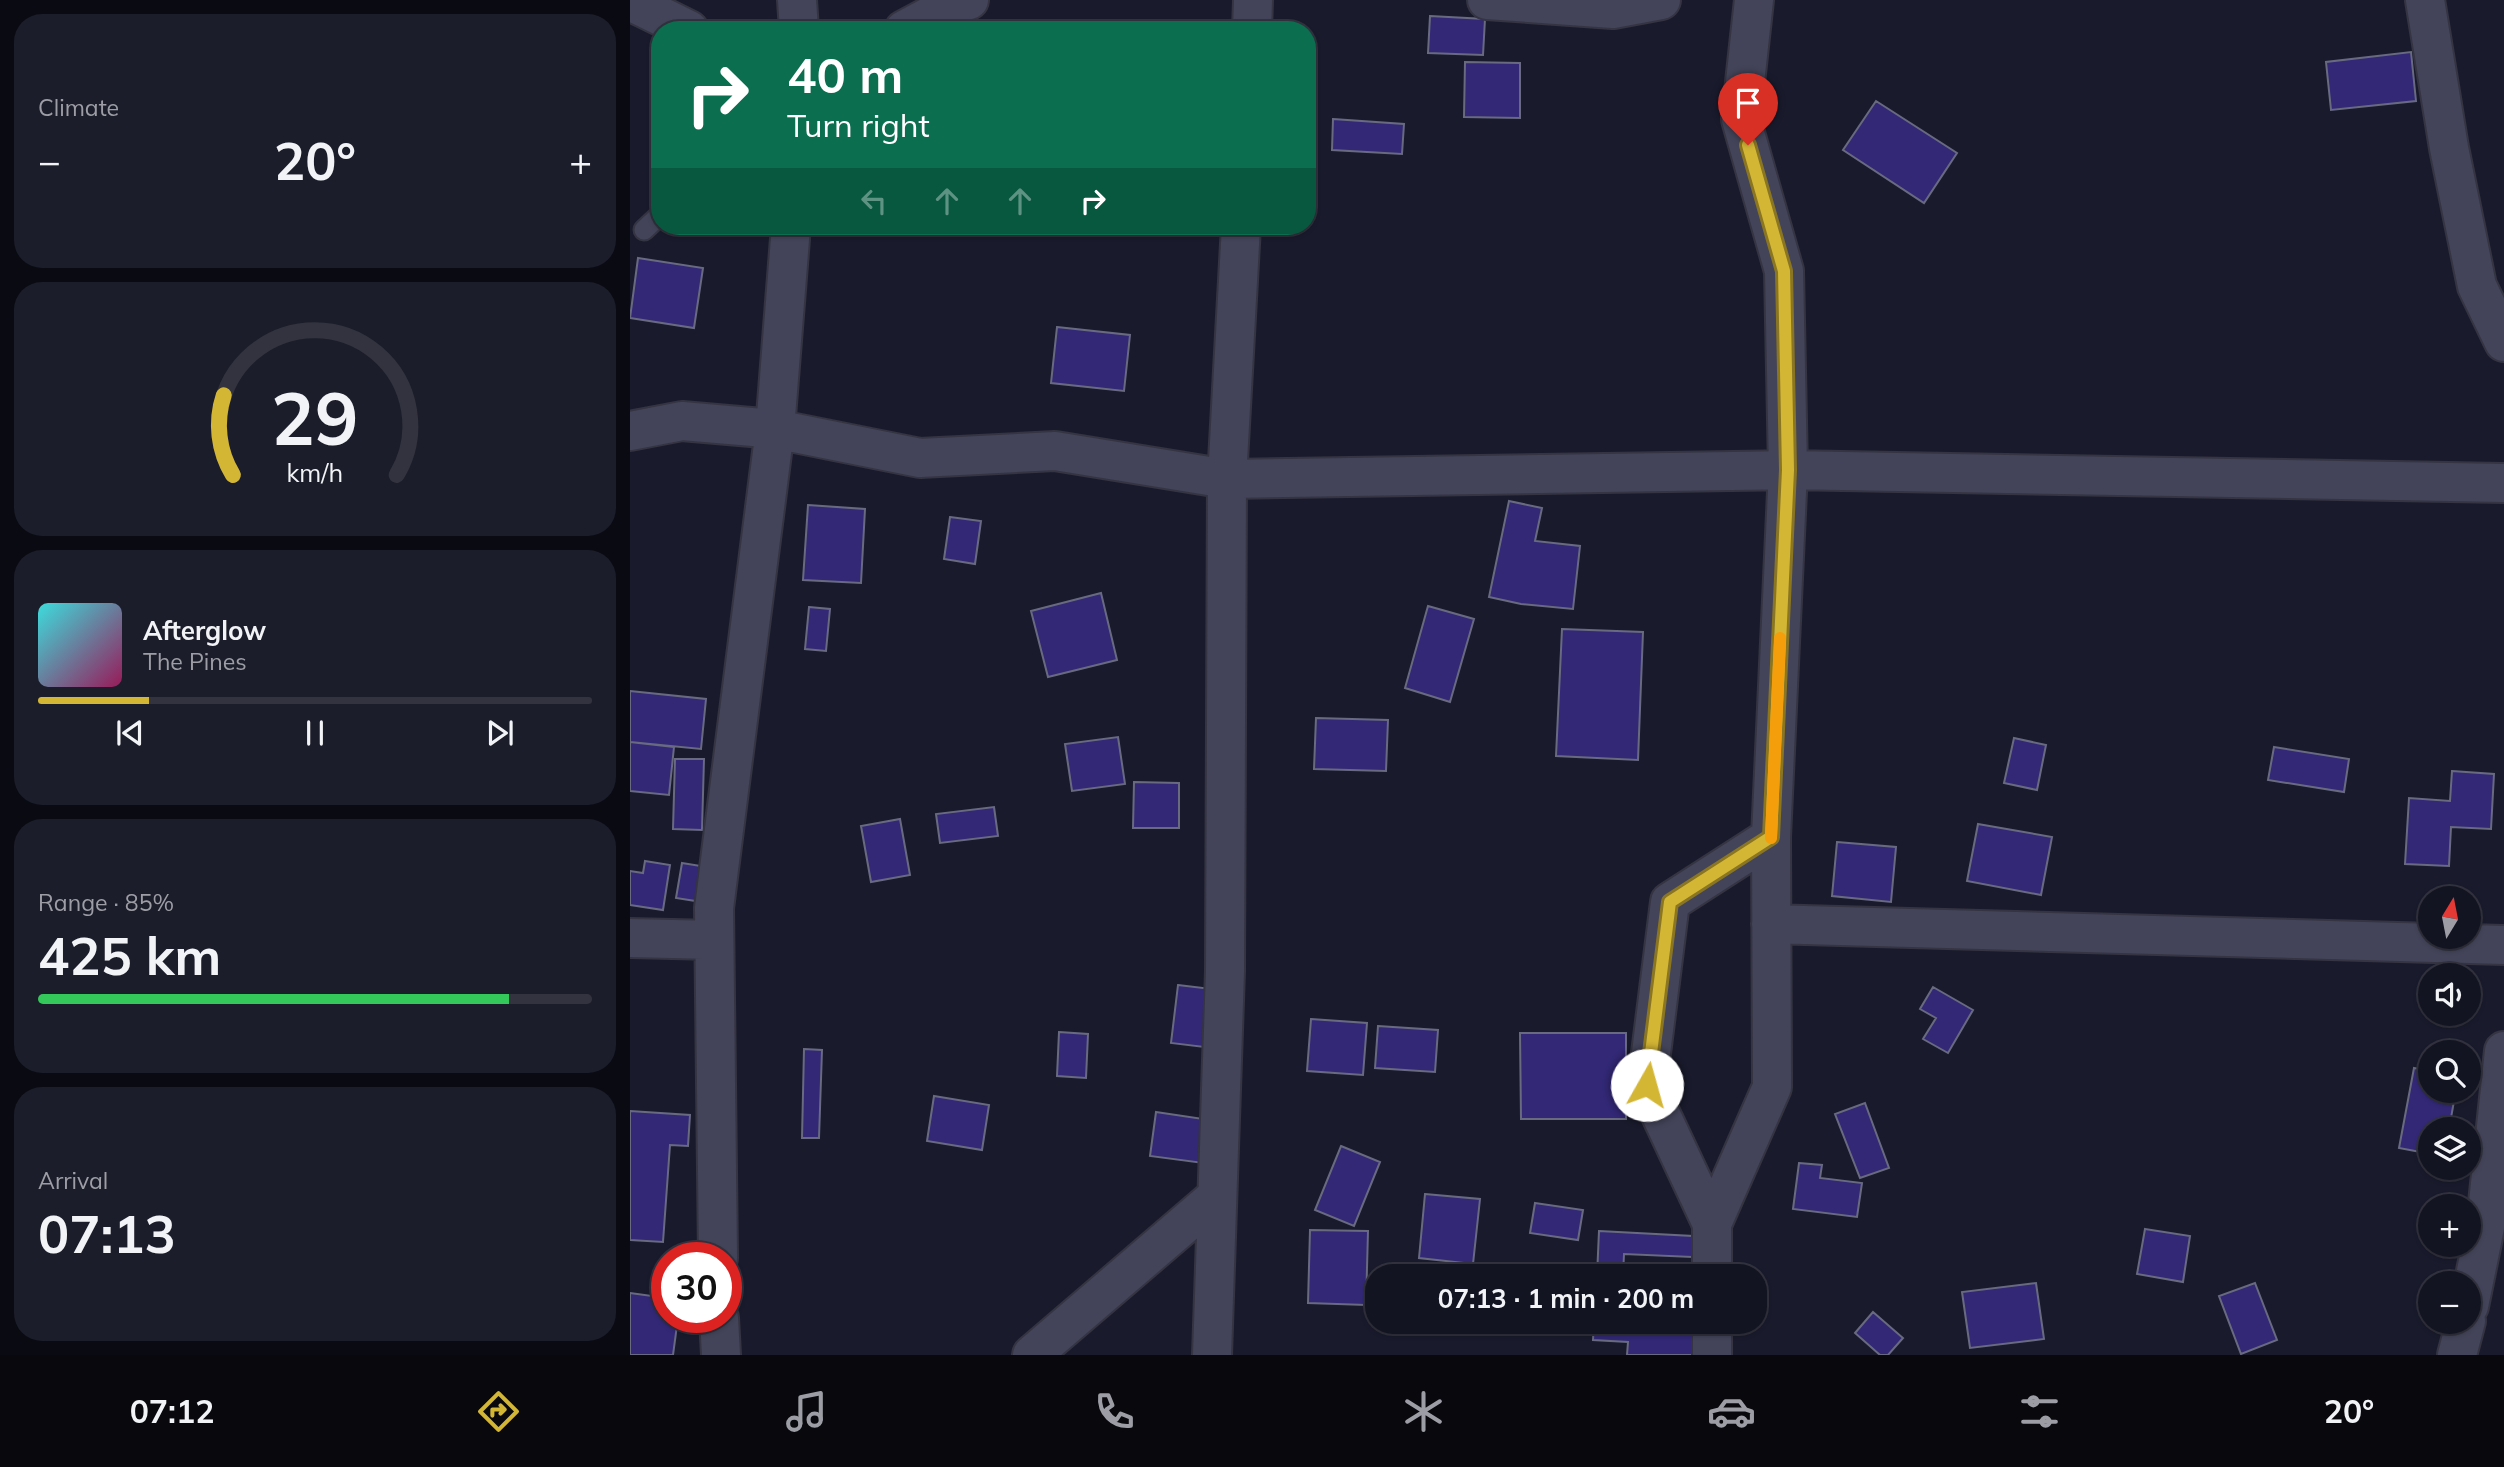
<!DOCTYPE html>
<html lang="en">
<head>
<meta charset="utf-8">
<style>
	:root { --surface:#131421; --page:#1c1d2a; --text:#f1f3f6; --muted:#9d9ea5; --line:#32333f; --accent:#d4b635 }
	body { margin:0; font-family:Mulish,sans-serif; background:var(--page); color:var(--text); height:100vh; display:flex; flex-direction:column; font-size:26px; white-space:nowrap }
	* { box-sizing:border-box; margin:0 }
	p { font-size:23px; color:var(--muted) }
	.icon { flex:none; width:38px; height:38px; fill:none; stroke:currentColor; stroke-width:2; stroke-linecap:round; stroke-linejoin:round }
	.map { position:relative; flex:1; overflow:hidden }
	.panel { display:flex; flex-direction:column; gap:14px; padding:14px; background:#0a0b12; width:630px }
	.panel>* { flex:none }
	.guide { position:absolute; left:21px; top:21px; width:665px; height:214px; border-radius:28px; box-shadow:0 2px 5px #0004,0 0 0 2px var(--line); background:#0b6e4f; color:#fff; overflow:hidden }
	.needle { width:46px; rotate:10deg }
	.controls { position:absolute; left:1788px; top:886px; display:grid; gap:14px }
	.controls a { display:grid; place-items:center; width:63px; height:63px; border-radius:50%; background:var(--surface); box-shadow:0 2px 5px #0004,0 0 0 2px var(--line); font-size:35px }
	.speed { position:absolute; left:21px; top:1242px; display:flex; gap:14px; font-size:35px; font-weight:700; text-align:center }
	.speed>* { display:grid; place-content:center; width:91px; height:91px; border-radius:50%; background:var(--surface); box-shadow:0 2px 5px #0004,0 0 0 2px var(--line); line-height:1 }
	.speed .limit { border:10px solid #d22; background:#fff; color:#111 }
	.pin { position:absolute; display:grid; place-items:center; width:60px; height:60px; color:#fff; margin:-72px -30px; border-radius:50% 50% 50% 0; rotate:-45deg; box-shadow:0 0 7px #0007 }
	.pin .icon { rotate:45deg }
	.me { position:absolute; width:77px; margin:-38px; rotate:7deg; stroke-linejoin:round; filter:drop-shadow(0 0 5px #0008) }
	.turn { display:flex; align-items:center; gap:24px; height:147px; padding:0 21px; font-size:32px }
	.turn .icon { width:91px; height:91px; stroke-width:2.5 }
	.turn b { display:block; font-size:49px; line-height:60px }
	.lanes { display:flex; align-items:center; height:66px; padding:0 21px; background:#0003; justify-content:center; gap:35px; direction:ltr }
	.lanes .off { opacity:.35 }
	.big { font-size:52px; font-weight:700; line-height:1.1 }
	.panel .card { flex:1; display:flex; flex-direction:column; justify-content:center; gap:10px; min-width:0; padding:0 24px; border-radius:28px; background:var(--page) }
	.panel .dial { align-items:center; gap:0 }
	.dial svg { height:182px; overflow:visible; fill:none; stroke:var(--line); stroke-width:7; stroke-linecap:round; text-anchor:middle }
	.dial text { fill:var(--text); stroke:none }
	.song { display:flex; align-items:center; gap:21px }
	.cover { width:84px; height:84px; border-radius:10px; background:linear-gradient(135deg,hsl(180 70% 55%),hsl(330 70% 35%)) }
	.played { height:7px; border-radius:4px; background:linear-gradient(90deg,var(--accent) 20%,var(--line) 20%) }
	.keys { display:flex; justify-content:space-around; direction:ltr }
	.heat { display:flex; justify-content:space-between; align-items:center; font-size:38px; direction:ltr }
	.charge { height:10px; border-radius:5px; background:linear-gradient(90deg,#34c759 85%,var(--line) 0) }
	.trip { position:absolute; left:735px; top:1264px; width:402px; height:70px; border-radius:28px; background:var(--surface); box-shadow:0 2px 5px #0004,0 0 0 2px var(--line); font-weight:700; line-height:70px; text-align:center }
	.menu { display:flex; height:112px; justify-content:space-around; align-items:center; background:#08080d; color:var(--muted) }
	.menu .icon { width:49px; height:49px }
	.menu .current { color:var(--accent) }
	.menu b { font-size:32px; color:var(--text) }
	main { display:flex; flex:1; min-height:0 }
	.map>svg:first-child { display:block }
</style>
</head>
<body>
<main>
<section class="panel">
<div class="card"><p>Climate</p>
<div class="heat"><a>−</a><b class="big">20°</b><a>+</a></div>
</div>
<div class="card dial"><svg viewBox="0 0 100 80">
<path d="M14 69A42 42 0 1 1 86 69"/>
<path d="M14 69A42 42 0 0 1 10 34" stroke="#d4b635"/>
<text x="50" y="56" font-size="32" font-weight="700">29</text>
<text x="50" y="72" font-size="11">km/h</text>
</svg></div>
<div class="card">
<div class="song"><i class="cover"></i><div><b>Afterglow</b><p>The Pines</p></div></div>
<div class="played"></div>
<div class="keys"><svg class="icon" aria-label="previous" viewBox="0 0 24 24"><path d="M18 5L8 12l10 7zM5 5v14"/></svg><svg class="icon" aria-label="pause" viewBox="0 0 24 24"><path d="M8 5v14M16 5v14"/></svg><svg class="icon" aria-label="next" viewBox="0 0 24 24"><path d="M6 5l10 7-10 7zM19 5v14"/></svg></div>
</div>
<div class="card"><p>Range · 85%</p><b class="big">425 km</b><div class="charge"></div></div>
<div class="card"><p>Arrival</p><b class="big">07:13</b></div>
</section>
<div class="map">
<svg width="1874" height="1355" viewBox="0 0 1874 1355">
	<rect width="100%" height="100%" fill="#191a2c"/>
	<path fill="#322876" stroke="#696a80" stroke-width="2" d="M800,16L855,19L853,55L798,53Z
		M1781,52L1786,101L1701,110L1696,62Z
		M835,62L890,63V118L834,117Z
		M1246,101L1327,153L1294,203L1213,150Z
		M703,119L774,124L772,154L702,150Z
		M244,226H284L282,235Z
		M8,258L73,268L64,328L0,318Z
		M427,327L500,335L494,391L421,383Z
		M879,501L912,508L905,541L950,546L943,609L891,604L859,597Z
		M178,505L235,509L231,583L173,580Z
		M320,517L351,521L345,564L314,559Z
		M471,593L487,660L418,677L401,611Z
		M798,606L844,619L820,702L775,688Z
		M179,607L200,609L196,651L175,649Z
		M932,629L1013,632L1008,760L926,756Z
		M0,691L76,699L71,749L0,742Z
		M686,718L758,720L756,771L684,769Z
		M488,737L495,784L442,791L435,744Z
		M1384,738L1416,745L1407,790L1374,783Z
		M0,742L44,747L39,795L0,791Z
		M1644,747L1719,759L1714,792L1638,780Z
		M45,759H74L72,830L43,829Z
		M1822,771L1864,774L1861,829L1821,827L1819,866L1775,864L1779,798L1820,801Z
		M504,782L549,783V828H503Z
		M364,807L368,836L310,843L306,814Z
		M270,819L280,875L241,882L231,826Z
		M1348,824L1422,837L1411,895L1337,881Z
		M1207,842L1266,847L1261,902L1202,896Z
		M15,861L40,865L33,910L0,905V871L13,873Z
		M52,863L77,867L72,902L46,898Z
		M548,985L582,989L574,1047L541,1043Z
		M1303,987L1343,1010L1318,1053L1293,1039L1306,1018L1290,1009Z
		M681,1019L737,1023L733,1075L677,1071Z
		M748,1026L808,1030L805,1072L745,1068Z
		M429,1032L458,1034L456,1078L427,1076Z
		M890,1033H996V1119H891Z
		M174,1049L192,1050L189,1138H172Z
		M1784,1068L1801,1071V1090H1826L1819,1129H1801V1154L1769,1148Z
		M304,1096L359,1105L352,1150L297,1141Z
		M1235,1103L1259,1168L1230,1178L1205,1114Z
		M0,1111L60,1115L58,1146L40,1145L33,1242L0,1240Z
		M526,1112L580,1120L573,1163L520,1156Z
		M711,1146L750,1162L724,1226L685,1210Z
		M1169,1163L1192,1165L1190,1178L1232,1183L1227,1217L1163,1209Z
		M795,1194L850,1199L843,1264L789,1258Z
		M905,1203L953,1210L948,1240L900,1233Z
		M1515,1229L1560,1236L1553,1282L1507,1274Z
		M680,1230L738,1231L736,1305L678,1303Z
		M969,1231L1063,1236L1062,1257L994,1254L993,1276H967Z
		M1406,1283L1414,1339L1340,1348L1332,1292Z
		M1625,1283L1647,1340L1611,1354L1589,1296Z
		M0,1293L37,1298V1318H48L43,1355H0Z
		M1243,1312L1273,1338L1258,1355H1250L1225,1333Z
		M964,1321H1066L1064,1355H997L998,1342L963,1340Z"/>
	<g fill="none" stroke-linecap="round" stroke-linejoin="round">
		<defs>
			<path id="lane" d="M14,230L30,215"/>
			<path id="street" d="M167,0L169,30
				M857,0L983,9L1031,0
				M1795,0L1819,148L1847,286L1874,342
				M0,1L59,30
				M274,30L319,6L339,0
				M622,30L623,0
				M0,431L52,421L145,429L290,458L425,451L597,479L1158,470L1874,483
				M1141,924L1874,945
				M0,938L84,940
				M1082,1224L1017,1085L1040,902L1141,837
				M88,1258L84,908L145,429L161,226
				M1082,1276V1224L1142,1087L1141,837L1158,470L1154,271L1111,119L1124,0
				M1839,1306L1856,1222L1874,1051
				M89,1318L91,1355
				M402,1355L585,1198
				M582,1355L595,971L597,479L611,226
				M1082,1355V1321
				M1827,1355L1836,1321"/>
		</defs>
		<use href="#lane" stroke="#343442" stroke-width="23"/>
		<use href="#street" stroke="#343442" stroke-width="42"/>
		<use href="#lane" stroke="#434459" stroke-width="19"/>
		<use href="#street" stroke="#434459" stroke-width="38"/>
	</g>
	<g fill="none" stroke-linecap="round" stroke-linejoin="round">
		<defs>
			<path id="route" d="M1017,1085L1040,902L1141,837L1158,470L1154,271L1118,145"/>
		</defs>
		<use href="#route" stroke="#8a7622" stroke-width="18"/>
		<use href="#route" stroke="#d4b635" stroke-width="12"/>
		<path stroke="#f59e0b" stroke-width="12" d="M1141,838L1150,638"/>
	</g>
</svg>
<div class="controls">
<a><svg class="needle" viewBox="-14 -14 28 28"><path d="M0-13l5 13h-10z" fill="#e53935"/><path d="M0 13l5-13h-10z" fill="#9d9ea5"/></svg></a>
<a><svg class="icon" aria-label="sound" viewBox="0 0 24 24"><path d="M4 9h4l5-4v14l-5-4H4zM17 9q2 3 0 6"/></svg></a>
<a><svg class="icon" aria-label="search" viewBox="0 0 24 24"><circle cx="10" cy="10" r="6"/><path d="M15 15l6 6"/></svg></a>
<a><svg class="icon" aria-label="layers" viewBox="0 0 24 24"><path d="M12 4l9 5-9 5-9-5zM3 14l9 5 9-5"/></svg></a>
<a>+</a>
<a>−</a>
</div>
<div class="speed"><div class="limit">30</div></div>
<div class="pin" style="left:1118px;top:145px;background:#d93025"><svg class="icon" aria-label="arrive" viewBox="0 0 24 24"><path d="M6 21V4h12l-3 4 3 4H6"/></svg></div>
<svg class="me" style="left:1017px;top:1085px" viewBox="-20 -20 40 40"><circle r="19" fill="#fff"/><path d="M0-13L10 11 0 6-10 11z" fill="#d4b635"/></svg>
<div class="trip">07:13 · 1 min · 200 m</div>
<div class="guide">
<div class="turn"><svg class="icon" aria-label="right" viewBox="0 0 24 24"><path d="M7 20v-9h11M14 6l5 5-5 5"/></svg><div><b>40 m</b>Turn right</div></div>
<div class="lanes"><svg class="icon off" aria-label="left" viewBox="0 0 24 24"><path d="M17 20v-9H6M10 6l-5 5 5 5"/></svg><svg class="icon off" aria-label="ahead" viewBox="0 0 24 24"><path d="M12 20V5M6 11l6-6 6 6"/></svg><svg class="icon off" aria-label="ahead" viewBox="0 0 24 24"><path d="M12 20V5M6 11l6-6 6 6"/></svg><svg class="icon" aria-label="right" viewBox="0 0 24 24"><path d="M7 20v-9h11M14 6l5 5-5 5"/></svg></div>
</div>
</div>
</main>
<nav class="menu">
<b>07:12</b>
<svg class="icon current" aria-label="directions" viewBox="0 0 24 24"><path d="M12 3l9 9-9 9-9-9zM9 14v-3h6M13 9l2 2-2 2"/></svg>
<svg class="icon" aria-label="music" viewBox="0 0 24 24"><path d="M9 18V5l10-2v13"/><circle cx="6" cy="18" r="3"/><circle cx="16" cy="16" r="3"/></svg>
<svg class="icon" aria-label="phone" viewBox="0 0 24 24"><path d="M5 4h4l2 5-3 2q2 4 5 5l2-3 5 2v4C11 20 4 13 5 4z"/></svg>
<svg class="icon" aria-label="climate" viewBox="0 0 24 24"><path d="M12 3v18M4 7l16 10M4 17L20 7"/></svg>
<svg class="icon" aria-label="car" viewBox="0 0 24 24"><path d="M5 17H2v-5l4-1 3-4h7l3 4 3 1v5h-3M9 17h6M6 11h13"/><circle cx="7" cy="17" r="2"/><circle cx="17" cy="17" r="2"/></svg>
<svg class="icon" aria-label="filters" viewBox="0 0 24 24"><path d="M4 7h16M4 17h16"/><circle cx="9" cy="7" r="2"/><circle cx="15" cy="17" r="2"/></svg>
<b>20°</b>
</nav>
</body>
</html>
